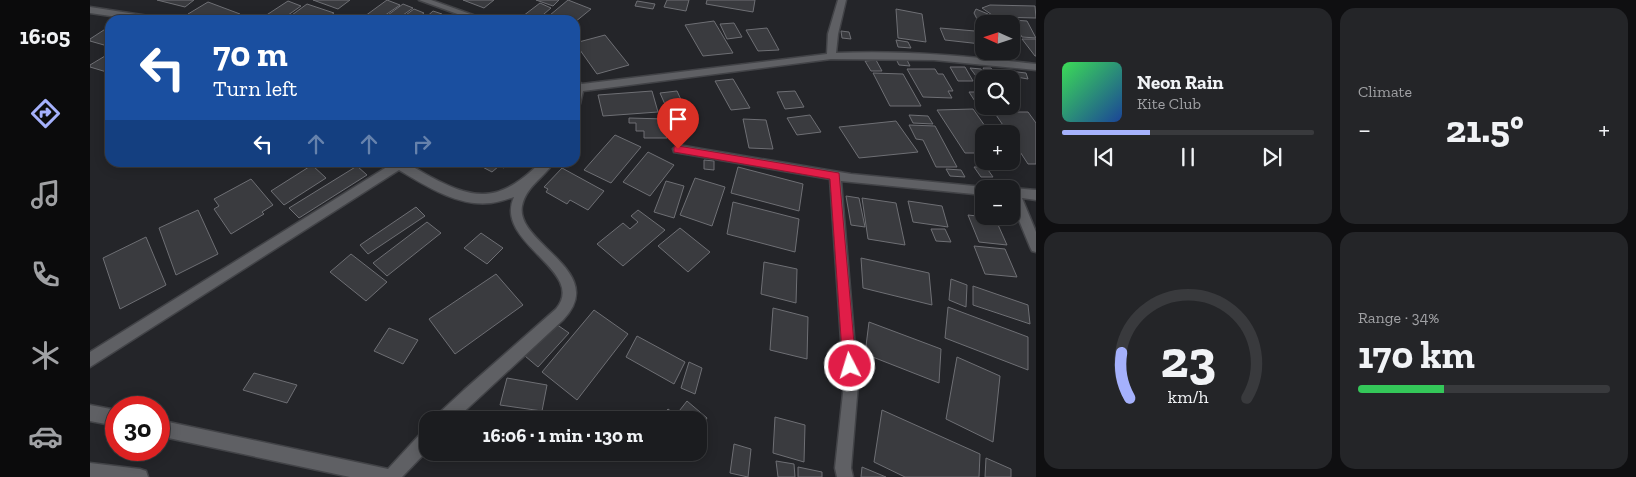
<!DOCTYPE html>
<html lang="en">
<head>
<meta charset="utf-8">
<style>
	:root { --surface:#1b1c1f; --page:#242528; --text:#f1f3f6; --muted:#a0a1a4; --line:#393a3d; --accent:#a5b1fc }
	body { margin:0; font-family:"Zilla Slab",serif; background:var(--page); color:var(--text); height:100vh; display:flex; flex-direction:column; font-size:19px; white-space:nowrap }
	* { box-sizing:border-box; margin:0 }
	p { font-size:16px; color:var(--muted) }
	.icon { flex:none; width:28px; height:28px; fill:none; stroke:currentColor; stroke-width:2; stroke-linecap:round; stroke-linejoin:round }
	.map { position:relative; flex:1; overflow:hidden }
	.panel { display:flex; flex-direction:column; gap:8px; padding:8px; background:#0f0f11; width:600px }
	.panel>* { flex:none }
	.hud { position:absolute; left:15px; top:15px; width:475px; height:152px; border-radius:15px; box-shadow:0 2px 12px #0003,0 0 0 1px var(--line); background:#1a4fa0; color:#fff; overflow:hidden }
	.needle { width:32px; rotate:273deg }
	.buttons { position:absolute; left:885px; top:15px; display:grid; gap:10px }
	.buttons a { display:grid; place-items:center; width:45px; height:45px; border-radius:10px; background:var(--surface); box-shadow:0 2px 12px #0003,0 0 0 1px var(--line); font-size:25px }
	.speed { position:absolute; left:15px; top:396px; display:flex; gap:10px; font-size:25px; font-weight:700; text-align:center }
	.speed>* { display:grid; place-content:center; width:65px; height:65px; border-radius:50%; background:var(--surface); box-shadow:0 2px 12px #0003,0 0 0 1px var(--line); line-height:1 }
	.speed .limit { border:8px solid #d22; background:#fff; color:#111 }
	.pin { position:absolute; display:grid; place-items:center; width:42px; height:42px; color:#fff; margin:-51px -21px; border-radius:50% 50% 50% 0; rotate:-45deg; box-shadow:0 0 5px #0007 }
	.pin .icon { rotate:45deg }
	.me { position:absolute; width:55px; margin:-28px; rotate:355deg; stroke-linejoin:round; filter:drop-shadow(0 0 4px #0008) }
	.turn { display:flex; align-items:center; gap:18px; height:105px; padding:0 25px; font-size:22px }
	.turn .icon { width:65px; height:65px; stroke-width:2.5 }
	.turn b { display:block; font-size:35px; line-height:42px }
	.lanes { display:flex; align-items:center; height:48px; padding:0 25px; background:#0003; justify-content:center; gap:25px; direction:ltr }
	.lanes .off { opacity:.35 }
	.big { font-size:38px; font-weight:800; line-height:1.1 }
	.panel .widget { flex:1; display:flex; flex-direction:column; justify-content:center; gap:8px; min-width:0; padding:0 18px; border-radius:15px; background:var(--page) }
	.panel .dial { align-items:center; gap:0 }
	.dial svg { height:130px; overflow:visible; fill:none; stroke:var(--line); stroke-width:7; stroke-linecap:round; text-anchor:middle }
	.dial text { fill:var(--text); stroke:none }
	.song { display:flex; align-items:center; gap:15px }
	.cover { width:60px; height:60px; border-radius:8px; background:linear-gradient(135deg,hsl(130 70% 55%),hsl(220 70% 35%)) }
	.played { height:5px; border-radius:2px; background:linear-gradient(90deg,var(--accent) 35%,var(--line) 35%) }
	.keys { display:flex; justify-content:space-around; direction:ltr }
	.heat { display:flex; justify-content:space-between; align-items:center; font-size:28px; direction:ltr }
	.charge { height:8px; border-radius:4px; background:linear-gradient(90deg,#34c759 34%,var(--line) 0) }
	.panel .tiles { flex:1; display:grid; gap:8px; grid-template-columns:repeat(2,1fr) }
	.trip { position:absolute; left:329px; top:411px; width:288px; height:50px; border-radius:15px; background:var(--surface); box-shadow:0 2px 12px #0003,0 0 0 1px var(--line); font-weight:800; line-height:50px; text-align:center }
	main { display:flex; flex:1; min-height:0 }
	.dock { display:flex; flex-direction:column; width:90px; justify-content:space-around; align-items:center; background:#0b0b0c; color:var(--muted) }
	.dock .icon { width:35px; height:35px }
	.dock .selected { color:var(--accent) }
	.dock b { font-size:22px; color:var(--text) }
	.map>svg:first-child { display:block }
</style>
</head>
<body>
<main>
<nav class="dock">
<b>16:05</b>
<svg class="icon selected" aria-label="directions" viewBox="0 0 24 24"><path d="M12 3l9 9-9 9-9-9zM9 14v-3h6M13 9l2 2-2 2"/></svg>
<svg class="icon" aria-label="music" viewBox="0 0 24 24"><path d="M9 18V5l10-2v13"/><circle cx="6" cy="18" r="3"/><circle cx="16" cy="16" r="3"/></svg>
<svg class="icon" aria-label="phone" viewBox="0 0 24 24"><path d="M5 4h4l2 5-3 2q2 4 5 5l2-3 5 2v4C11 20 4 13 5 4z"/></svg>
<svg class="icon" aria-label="climate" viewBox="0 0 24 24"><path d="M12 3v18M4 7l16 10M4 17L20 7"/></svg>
<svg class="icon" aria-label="car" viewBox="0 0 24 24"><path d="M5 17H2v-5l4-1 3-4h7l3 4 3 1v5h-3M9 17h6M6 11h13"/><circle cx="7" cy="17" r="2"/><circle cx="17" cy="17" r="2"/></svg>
</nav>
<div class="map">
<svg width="946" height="477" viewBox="0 0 946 477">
	<rect width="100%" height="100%" fill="#242529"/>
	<path fill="#3a3b3f" stroke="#6e6f74" d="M67,0H104L95,7Z
		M223,0H260L248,9Z
		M297,0L310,5L288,20L275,16Z
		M373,0H404L394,8Z
		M446,0H469L463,6Z
		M478,0L501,9L485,22V20H454Z
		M577,0H599L596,11L574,7Z
		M617,0H665L663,12L616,4Z
		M198,1L211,6L191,20L175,16Z
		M547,1L565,4L563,9L545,6Z
		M118,2L150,14L141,20H114L98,14Z
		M450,3L461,8L447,20L433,16Z
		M217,4L244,13L234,20H195Z
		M313,4L323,8L306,20H291Z
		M900,5L945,6L946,18L905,17L892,8Z
		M324,9L334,13L325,20H309Z
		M806,9L832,14L836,42L808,38Z
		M886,9L898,14L904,24H894V27H891L884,13Z
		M343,11L352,14L345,20H333Z
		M922,20L937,21L946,38L932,37Z
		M624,21L643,53L613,56L595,25Z
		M644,23L652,37L637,39L630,24Z
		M20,26V41L14,45L0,41V39Z
		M677,28L689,50L668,51L656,30Z
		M850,28L885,31L891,44L855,40Z
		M751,31L759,32L761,39L752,38Z
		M515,35L539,65L507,74L485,43Z
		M932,39H946V56H945Z
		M806,40L818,42L821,48L808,47Z
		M20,53V73L0,67V65Z
		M806,59L817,60L820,66L809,65Z
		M786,60L792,71H781L775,61Z
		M860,67H875L883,81H868Z
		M880,68L891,69L896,76H886Z
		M893,68H901L906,76H898Z
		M817,69H845L848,74H853L863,91H858L862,98L833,97Z
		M919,71L936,73L938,79L921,76Z
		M783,73L813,74L831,106H800Z
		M643,79L660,108L641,110L625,81Z
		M562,91L568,112L513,116L508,95Z
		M587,91L605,130L587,132L570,93Z
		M705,91L714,107L695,109L687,92Z
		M879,92H887L894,106H905L908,110L890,109Z
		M883,109L895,126H898L904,134H894V153H875L847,110Z
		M904,112H938L946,123V164H938L921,138V134H919Z
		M720,115L731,132L707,135L697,118Z
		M819,115L838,116L843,124L823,123Z
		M539,118L575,119L577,138H554V131H546V123H539Z
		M653,119L676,120L683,149L659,148Z
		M806,121L828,152L769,158L749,127Z
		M819,125L845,126L867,167H846L833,140L826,139Z
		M525,135L551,147L521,183L494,170Z
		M558,152L584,165L560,196L533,182Z
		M614,160L624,161V170L614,169Z
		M383,162H419L414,168L409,166L402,172Z
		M222,165L236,178L194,205L181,191Z
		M267,166L277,175L209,218L199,208Z
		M648,167L713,184L709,211L641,193Z
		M884,167H896L903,177H891Z
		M472,168L514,191L498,210L480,200L477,204L456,192L458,189L454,187Z
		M856,169L871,170L875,177L860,176Z
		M605,178L635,187L622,226L590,215Z
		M161,179L183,205L172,212L174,214L141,234L124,209L129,206L124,199Z
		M576,181L594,186L584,218L564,212Z
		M756,196L769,198L775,227L761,225Z
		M772,198L806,203L815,245L778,239Z
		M818,201L852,206L858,227L823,222Z
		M643,202L709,219L705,252L637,234Z
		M326,207L335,216L278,254L270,245Z
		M108,210L128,254L86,275L69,228Z
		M548,210L575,230L533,266L507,244L533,223L540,229L548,222L541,216Z
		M878,215L905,218L917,245L889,242Z
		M337,222L351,233L297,276L283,263Z
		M590,228L620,252L598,272L568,246Z
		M841,229H855L861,242L846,241Z
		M391,233L413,248L397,264L374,248Z
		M56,237L76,285L30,309L13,258Z
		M884,246L915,249L927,277L895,274Z
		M261,254L297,282L276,301L240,272Z
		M771,258L839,273L842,305L773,288Z
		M674,262L707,269L706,303L671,294Z
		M406,274L433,305L365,354L339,319Z
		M861,279L877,285L876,307L859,300Z
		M883,286L938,305L940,324L883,305Z
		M858,307L938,337V370L855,338Z
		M683,308L718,317L717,359L680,350Z
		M504,310L538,334L487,400L452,372Z
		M779,322L851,349L849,383L775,354Z
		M466,324L479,333L448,367L435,356Z
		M299,328L328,340L313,364L284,351Z
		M547,336L595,362L584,384L536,357Z
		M867,357L910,376L903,442L856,419Z
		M599,362L612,368L605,394L591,388Z
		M164,373L207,385L197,403L153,390Z
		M417,378L457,385L452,411L410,405Z
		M597,401L617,418L608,432V420H569L578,409L586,415Z
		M792,410L890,454L889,477H815L784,462Z
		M685,417L715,425L714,462L683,453Z
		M644,444L661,449L658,477L640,473Z
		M896,458L921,469V477H895Z
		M686,461L704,464L705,477H688Z
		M708,467L732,472V477H708Z
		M772,467L796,477H771Z"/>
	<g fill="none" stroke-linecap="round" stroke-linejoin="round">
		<defs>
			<path id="minor" d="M329,0H341L397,20H384Z
				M748,0H756L748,34L746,53C813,50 879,56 946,64V70L844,60L741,59L493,91L490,104L485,107V79L492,84L737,54L738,34Z
				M0,7L65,17L69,20H48L0,13Z
				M588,145L761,174L894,187L899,189H894V195L751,181L768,384L761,468L763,477H747L745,468L754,384L740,179L584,152L583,149Z
				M299,162C319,162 324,168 341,177C389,203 412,200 451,162H464C454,178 436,186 432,206C425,244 520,271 473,320L365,420H346L348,414L374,390L466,309C498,271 403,243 424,197C417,199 409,202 401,203C368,207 336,186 309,170L0,367V352L300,165Z
				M924,188L946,190V200L932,198L946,232V252L942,251L940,247L921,201L920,189Z
				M0,405L26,410V426L0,421Z
				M69,420L298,469L332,432L338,430V450L312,477H260L69,436Z
				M0,463L50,469L56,471L58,477H0Z"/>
		</defs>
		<use href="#minor" stroke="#424347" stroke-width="3"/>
		<use href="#minor" fill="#5f6064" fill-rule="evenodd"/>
	</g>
	<path fill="#e11d48" stroke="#92132f" d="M588,146L749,173L766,366L764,371L760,373L755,371L753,366L740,179L584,152V147Z"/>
</svg>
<div class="buttons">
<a><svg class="needle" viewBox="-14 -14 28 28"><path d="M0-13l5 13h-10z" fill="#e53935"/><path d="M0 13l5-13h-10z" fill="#a0a1a4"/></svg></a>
<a><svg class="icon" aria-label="search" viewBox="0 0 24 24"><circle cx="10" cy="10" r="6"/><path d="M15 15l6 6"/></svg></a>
<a>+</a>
<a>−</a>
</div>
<div class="speed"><div class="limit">30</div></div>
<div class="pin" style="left:588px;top:149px;background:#d93025"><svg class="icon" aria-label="arrive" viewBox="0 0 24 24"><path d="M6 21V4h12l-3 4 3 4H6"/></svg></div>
<svg class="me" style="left:760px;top:366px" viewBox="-20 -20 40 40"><circle r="17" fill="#e11d48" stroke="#fff" stroke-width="3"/><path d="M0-11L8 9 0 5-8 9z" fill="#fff"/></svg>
<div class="trip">16:06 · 1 min · 130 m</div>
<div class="hud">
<div class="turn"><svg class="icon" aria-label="left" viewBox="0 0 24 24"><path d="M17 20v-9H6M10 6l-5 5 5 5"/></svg><div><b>70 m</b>Turn left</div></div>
<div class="lanes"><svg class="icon" aria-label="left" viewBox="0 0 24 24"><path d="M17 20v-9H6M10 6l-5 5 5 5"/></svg><svg class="icon off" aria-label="ahead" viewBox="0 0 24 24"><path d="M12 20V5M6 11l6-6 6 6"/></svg><svg class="icon off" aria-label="ahead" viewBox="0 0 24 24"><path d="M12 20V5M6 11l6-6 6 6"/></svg><svg class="icon off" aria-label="right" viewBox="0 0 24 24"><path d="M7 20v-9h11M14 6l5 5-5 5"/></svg></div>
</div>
</div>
<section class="panel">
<div class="tiles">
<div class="widget">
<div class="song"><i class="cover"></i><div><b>Neon Rain</b><p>Kite Club</p></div></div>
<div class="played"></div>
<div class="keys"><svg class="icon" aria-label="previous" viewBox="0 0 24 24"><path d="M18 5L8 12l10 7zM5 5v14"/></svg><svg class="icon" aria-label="pause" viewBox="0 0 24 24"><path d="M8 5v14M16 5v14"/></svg><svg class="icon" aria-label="next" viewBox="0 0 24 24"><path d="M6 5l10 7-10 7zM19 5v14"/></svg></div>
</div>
<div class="widget"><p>Climate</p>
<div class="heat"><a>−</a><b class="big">21.5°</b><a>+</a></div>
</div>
<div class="widget dial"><svg viewBox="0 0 100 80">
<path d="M14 69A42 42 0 1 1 86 69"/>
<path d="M14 69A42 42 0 0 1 9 41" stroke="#a5b1fc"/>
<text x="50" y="56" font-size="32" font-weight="700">23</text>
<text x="50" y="72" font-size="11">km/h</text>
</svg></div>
<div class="widget"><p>Range · 34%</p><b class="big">170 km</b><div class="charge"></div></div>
</div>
</section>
</main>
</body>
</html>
